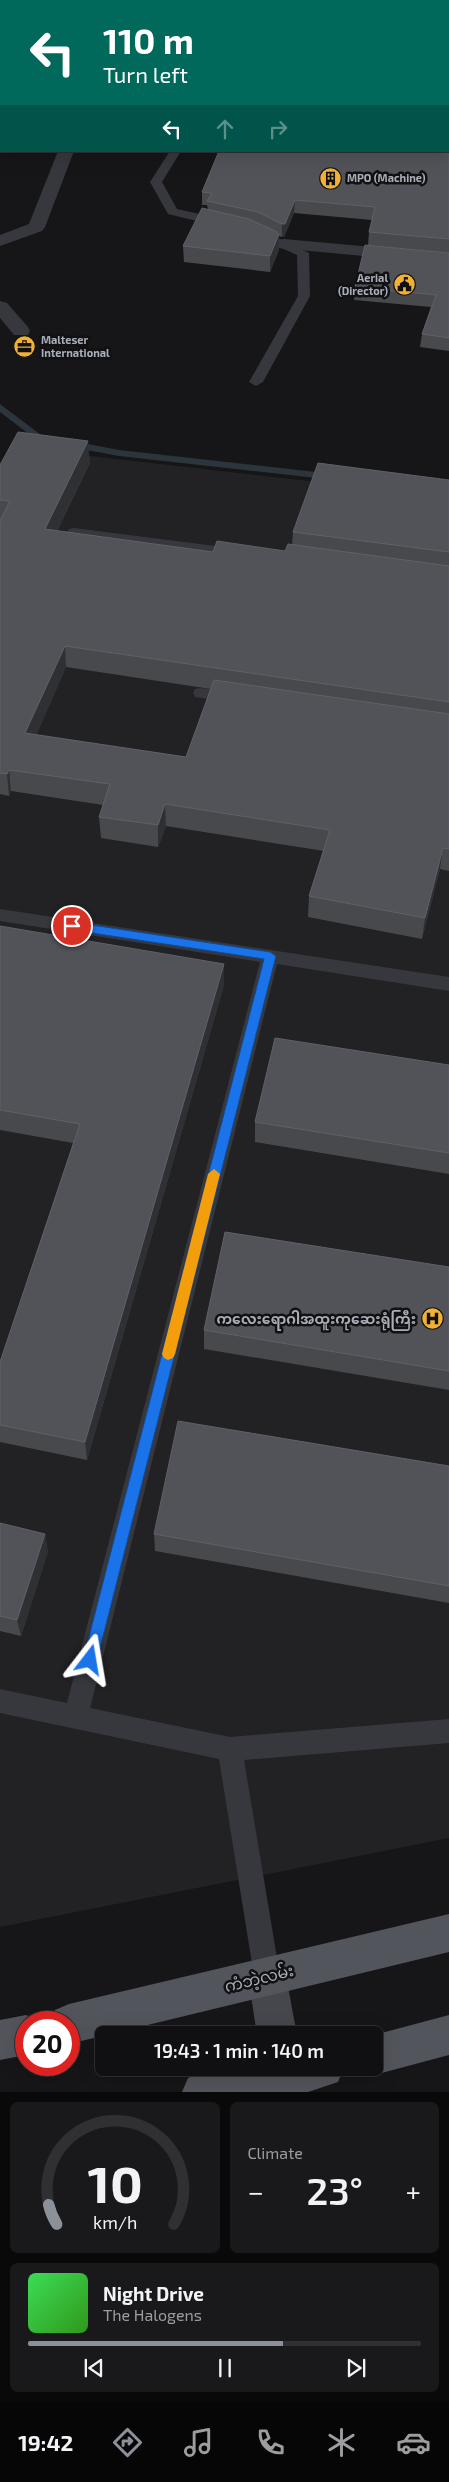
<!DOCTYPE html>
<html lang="en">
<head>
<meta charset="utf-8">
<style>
	:root { --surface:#101012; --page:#19191b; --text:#f1f3f6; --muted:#9c9d9f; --line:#303032; --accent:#8c9099 }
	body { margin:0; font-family:"Exo 2","Noto Sans Myanmar",sans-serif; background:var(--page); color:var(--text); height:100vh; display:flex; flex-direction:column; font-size:19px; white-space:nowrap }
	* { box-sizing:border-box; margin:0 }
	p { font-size:16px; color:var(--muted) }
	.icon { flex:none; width:28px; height:28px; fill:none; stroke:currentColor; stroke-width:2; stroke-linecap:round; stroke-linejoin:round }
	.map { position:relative; height:2092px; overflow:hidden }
	.details { display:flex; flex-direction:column; gap:10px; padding:10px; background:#09090a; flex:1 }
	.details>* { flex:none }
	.guide { position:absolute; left:0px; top:0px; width:450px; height:152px; box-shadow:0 5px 20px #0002,0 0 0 1px var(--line); background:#00695c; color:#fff; overflow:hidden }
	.speed { position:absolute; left:15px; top:2011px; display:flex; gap:10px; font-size:25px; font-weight:700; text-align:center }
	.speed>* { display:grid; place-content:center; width:65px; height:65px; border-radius:50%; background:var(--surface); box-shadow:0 5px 20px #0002,0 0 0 1px var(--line); line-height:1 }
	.speed .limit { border:8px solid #d22; background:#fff; color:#111 }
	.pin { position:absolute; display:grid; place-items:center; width:42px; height:42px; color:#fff; margin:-21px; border:2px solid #fff; border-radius:50%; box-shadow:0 1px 5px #0007 }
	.me { position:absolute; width:55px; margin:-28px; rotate:14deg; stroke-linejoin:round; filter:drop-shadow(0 0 4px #0008) }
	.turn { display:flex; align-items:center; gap:18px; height:105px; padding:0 20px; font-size:22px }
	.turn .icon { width:65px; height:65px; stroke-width:2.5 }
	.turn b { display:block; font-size:35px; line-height:42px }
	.lanes { display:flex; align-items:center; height:48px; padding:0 20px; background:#0003; justify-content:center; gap:25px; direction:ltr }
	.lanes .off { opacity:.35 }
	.big { font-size:38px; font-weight:600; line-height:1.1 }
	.details .card { flex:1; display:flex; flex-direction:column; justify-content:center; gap:8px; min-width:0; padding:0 18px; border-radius:8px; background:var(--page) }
	.details .dial { align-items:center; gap:0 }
	.dial svg { height:130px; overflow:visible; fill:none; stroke:var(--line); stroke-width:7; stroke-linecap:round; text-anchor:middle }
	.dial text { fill:var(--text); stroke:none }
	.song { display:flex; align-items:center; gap:15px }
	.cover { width:60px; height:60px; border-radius:8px; background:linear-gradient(135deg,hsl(130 70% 55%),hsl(110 70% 35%)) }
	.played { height:5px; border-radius:2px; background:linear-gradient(90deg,var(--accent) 65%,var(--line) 65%) }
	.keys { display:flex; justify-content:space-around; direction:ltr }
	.heat { display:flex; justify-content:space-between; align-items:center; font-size:28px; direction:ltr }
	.details .tiles { flex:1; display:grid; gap:10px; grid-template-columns:1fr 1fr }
	.card:last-child { grid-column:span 2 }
	.trip { position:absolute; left:95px; top:2026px; width:288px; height:50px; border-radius:8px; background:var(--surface); box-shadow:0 5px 20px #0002,0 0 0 1px var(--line); font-weight:600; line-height:50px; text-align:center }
	.tab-bar { display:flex; height:80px; justify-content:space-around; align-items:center; background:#060607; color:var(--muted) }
	.tab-bar .icon { width:35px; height:35px }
	.tab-bar .current { color:var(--accent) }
	.tab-bar b { font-size:22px; color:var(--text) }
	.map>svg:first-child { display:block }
</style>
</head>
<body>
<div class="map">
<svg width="449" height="2092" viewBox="0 0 449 2092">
	<rect width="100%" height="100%" fill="#161618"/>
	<path fill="#222225" d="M12,447L449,497V1838L0,1927V472Z"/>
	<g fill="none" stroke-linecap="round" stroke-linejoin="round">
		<path fill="#2c353c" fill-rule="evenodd" d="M0,404L41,435L119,450L334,474L340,477L334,480L119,456L38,441L0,412Z"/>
		<path fill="#37383d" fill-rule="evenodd" d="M170,151H181L162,182L177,209L226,220L228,223L226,226L222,227L168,214L150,182Z
			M274,236L309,253L310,296L263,382L256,386L249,382L298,296L297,255L270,243L268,240L270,237Z
			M74,528L239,549L246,553L239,557L69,535L67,532L69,529Z
			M201,688L238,693L240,697L238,701L232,702L195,697L193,693L195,689Z
			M0,909L449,977V991L277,964L90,1708L230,1737L449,1719V1743L244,1760L280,1976L276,1985L267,1989L258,1985L254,1976L219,1759L0,1713V1689L67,1703L260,962L0,921Z"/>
		<path fill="#37383d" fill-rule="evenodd" d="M0,64H1V74H0Z
			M58,151H74L45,227L42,231L0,246V235L29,224Z
			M284,239L449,254V264L278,248L275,244L278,240Z
			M0,301L7,303L28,327L30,331L28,335H14L0,318Z"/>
		<path fill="#45474d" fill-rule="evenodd" d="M267,1957L281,1962L286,1976L297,2035H257L248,1976L253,1962Z"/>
		<path fill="#53555c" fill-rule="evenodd" d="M449,1914V1952L69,2044V2022H50L55,2010L69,2004Z
			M26,2015L41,2022H26V2055L0,2060V2020Z
			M449,2015V2055L374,2075L360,2069L374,2068V2035Z
			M217,2068H344L338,2082L308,2092H182L188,2078Z"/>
	</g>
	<path fill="#47494d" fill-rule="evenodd" d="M449,0V253L368,245L369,232L372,220L294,213L284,237H282L279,236V250L270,272L184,262L183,246L208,209L207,205H202V192L449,151Z
		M449,253V351L420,347L422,334L431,307L354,300L355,287Z
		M90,463L57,531L213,552L285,551L292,545L293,532L449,480V871L440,869L422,939L308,917L309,896L324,851L166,826L158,847L101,838L99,817L103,805L11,791L9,796L0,794V465ZM66,667L211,689L186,757L36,735Z
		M0,926L224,985L87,1460L0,1442V1362L73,1143L0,1130Z
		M449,1065V1174L255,1142V1122Z
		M449,1267V1390L204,1349V1330Z
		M449,1466V1603L155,1551L154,1534Z
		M0,1523L48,1551L21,1636L0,1631Z"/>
	<path fill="#2f3033" d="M295,200L294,213L284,237H282V224Z
		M279,234V250L270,272V256Z
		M88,441L90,463L47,551L45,529Z
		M65,646L66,667L28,755L25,733Z
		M9,770L11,791L9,796L7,774Z
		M165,804L166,826L158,847V825Z
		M443,848L440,869L422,939L425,918Z
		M224,964V985L87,1460L85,1442Z
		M45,1534L48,1551L21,1636L17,1620Z"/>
	<path fill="#525359" stroke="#5f6168" d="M374,0H449V239L369,232L375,207L295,200L285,224H282L258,212L207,201L212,193L202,192L219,151H449V1H374Z
		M202,208L249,219L275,231L279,234L270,256L183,246Z
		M365,245L449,253V338L422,334L436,295L355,287Z
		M18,432L88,441L45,529L213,552L217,541L285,551L288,544L449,566V702L65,646L25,733L186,757L214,680L449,714V849L443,848L425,918L309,896L330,830L165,804L158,825L99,817L110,784L9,770L7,774L0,773V521L10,501L0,500V465Z
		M318,463L449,480V552L293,532Z
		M0,926L224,964L85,1442L0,1425V1362L80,1124L0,1110Z
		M275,1038L449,1065V1153L255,1122Z
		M225,1232L449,1267V1371L204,1330Z
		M178,1421L449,1466V1586L154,1534Z
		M0,1523L45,1534L17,1620L0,1616Z"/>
	<path fill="#1a73e8" stroke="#114b97" d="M72,922L270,952L276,956L97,1660L95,1665L90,1667L85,1665L83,1660L264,959L72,930L66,926Z"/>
	<path fill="#f59e0b" d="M214,1169L220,1174L175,1354L173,1358L168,1360L164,1358L162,1354L208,1174Z"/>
	<defs>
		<symbol id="building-disc" viewBox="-11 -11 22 22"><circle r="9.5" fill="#f2b134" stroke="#111113"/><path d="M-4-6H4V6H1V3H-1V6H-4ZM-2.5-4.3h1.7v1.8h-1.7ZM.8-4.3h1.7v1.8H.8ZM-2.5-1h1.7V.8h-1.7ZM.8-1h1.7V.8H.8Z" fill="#111"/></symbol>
		<symbol id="civic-disc" viewBox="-11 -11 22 22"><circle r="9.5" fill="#f2b134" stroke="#111113"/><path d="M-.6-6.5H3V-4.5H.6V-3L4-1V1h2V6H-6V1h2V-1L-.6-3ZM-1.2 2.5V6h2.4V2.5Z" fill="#111"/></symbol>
		<symbol id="office-disc" viewBox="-11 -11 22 22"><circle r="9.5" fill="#f2b134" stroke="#111113"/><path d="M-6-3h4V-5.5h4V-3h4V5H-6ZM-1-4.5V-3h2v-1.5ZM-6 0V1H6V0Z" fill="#111"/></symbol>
		<symbol id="hospital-disc" viewBox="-11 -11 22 22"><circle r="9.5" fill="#f2b134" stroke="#111113"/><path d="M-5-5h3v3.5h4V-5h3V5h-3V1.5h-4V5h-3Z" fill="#111"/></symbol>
	</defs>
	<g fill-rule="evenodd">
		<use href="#building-disc" x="318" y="166" width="25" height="25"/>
		<use href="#civic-disc" x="392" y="272" width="25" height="25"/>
		<use href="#office-disc" x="12" y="334" width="25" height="25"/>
		<use href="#hospital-disc" x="420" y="1306" width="25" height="25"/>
	</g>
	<g text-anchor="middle" stroke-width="5" stroke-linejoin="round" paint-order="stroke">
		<g font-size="11" font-weight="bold" fill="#a8adb8" stroke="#111113" text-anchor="start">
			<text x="347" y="182">MPO (Machine)</text>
			<text x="388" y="282" text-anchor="end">Aerial<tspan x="388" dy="13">(Director)</tspan></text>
			<text x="41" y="344">Malteser<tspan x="41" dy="13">International</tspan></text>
		</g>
		<g font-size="14" font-weight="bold" fill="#a8adb8" stroke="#111113" text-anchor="end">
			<text x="416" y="1324">ကလေးရောဂါအထူးကုဆေးရုံကြီး</text>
		</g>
		<g font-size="16" fill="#a8adb8" stroke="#111113">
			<text transform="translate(259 1978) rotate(-14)" y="6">ကံဘဲ့လမ်း</text>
		</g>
	</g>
</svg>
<div class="speed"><div class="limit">20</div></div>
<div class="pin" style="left:72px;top:926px;background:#d93025"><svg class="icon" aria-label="arrive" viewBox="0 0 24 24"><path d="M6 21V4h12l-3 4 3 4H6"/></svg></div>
<svg class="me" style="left:90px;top:1660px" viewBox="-20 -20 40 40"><path d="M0-17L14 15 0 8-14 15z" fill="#1a73e8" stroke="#fff" stroke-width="4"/></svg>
<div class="trip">19:43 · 1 min · 140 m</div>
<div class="guide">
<div class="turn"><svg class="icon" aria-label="left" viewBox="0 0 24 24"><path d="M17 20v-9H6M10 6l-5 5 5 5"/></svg><div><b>110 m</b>Turn left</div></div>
<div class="lanes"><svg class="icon" aria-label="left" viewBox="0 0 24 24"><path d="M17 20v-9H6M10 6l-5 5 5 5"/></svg><svg class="icon off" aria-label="ahead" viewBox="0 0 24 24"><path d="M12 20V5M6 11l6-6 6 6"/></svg><svg class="icon off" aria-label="right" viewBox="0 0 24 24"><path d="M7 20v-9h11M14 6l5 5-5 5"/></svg></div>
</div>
</div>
<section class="details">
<div class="tiles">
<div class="card dial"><svg viewBox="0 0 100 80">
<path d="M14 69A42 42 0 1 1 86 69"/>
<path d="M14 69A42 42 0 0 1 9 57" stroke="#8c9099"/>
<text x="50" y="56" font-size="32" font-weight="700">10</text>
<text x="50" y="72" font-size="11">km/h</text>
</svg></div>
<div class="card"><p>Climate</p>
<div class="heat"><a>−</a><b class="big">23°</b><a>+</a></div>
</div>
<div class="card">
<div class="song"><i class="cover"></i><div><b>Night Drive</b><p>The Halogens</p></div></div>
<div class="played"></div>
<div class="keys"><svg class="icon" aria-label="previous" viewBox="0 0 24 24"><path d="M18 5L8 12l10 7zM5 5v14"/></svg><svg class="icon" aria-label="pause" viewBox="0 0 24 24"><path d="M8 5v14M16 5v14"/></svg><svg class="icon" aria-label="next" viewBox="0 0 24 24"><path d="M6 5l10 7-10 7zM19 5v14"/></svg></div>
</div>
</div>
</section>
<nav class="tab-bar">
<b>19:42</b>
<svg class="icon current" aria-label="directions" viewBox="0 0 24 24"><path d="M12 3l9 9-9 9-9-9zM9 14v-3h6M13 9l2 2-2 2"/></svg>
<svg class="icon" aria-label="music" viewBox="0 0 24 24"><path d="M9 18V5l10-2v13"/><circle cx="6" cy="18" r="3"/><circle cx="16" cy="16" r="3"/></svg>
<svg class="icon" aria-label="phone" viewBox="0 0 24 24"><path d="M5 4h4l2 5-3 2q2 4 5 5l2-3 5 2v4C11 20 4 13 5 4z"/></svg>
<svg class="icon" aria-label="climate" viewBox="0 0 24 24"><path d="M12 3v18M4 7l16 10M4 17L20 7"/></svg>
<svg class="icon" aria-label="car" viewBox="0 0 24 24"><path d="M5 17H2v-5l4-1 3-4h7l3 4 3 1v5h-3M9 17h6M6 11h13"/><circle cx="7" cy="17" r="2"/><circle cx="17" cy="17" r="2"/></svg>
</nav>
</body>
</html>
